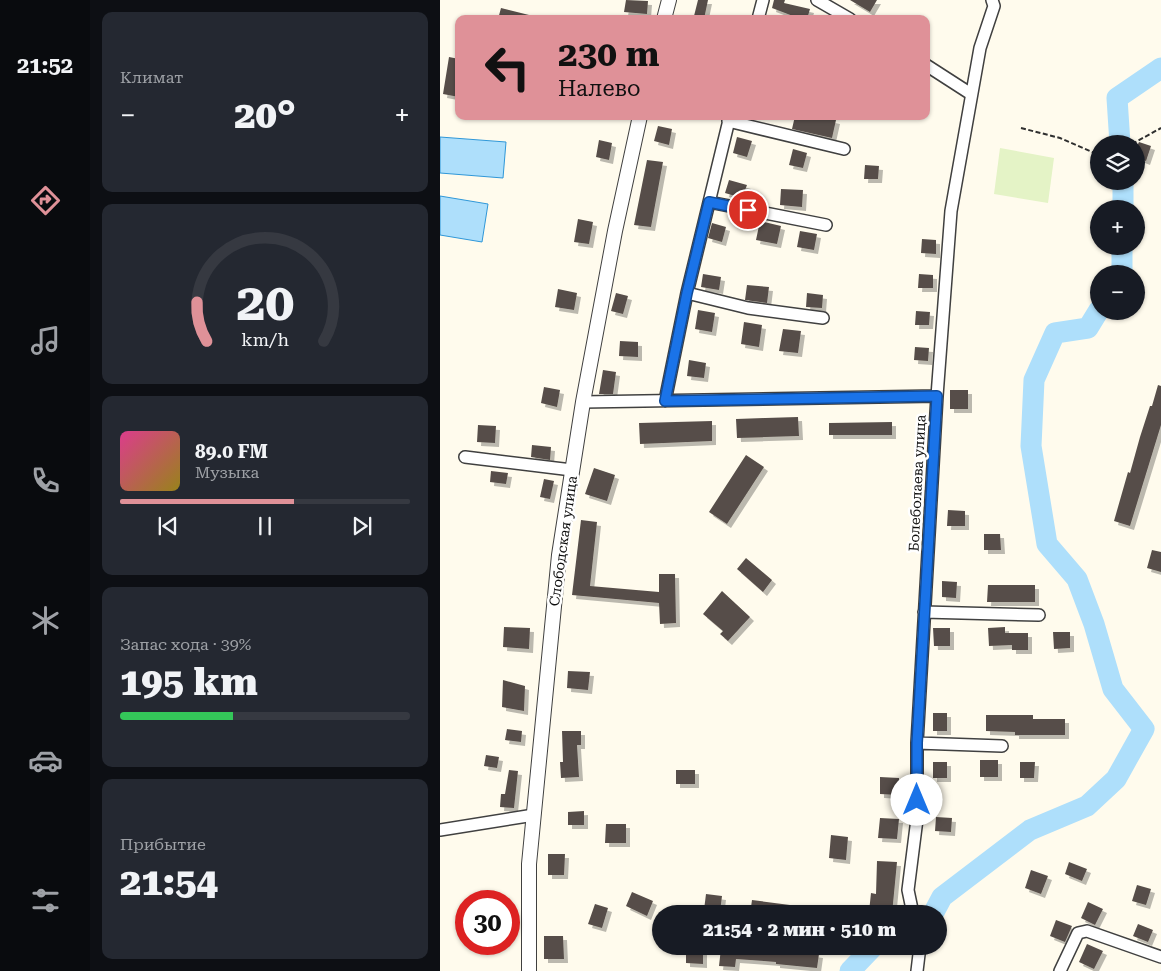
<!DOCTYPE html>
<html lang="ru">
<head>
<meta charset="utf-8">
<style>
	:root { --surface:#171b24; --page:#242831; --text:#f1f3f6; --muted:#9ea1a6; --line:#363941; --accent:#df9198 }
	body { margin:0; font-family:"Roboto Serif",serif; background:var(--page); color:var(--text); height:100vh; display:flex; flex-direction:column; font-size:19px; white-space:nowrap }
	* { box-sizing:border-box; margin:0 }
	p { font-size:16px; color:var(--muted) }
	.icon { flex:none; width:28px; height:28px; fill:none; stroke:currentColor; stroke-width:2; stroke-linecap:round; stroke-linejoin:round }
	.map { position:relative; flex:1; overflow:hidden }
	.details { display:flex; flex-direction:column; gap:12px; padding:12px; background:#0d0f14; width:350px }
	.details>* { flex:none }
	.banner { position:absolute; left:15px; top:15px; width:475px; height:105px; border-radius:10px; box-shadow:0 1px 4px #0004; background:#df9198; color:#111; overflow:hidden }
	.fabs { position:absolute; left:650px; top:135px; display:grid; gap:10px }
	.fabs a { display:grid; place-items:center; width:55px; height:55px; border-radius:50%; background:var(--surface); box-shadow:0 1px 4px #0004; font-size:25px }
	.speed { position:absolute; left:15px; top:890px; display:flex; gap:10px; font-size:25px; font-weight:700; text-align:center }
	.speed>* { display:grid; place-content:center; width:65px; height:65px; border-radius:50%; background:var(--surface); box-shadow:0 1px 4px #0004; line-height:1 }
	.speed .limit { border:8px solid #d22; background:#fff; color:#111 }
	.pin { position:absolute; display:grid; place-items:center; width:42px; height:42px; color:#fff; margin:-21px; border:2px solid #fff; border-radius:50%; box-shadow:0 1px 5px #0007 }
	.me { position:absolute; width:55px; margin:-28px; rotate:0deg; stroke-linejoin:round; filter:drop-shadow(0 0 4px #0008) }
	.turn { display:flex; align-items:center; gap:18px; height:105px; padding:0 20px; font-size:22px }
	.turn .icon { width:65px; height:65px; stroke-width:2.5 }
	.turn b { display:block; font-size:35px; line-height:42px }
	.big { font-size:38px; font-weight:800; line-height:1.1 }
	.details .widget { flex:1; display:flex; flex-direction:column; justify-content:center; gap:8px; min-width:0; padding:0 18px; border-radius:10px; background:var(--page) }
	.details .dial { align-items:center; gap:0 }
	.dial svg { height:130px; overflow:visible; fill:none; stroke:var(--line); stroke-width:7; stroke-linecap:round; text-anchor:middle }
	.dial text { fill:var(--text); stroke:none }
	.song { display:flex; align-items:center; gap:15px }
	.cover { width:60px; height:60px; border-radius:8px; background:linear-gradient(135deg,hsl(330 70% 55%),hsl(50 70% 35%)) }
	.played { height:5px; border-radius:2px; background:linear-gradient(90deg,var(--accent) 60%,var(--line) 60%) }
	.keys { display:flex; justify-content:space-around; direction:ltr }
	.heat { display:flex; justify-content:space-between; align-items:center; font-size:28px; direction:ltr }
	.charge { height:8px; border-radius:4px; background:linear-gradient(90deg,#34c759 39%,var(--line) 0) }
	.trip { position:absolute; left:212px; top:905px; width:295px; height:50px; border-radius:25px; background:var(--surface); box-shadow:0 1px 4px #0004; font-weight:800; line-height:50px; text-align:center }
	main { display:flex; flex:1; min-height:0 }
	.menu { display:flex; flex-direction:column; width:90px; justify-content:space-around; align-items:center; background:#090b0e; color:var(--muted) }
	.menu .icon { width:35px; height:35px }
	.menu .selected { color:var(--accent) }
	.menu b { font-size:22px; color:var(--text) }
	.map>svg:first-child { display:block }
</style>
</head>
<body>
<main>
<nav class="menu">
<b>21:52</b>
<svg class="icon selected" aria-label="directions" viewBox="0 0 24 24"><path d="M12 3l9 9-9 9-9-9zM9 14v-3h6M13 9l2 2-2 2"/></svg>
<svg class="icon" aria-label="music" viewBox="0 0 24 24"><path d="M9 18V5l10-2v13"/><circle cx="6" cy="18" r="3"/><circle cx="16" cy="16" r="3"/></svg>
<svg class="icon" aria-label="phone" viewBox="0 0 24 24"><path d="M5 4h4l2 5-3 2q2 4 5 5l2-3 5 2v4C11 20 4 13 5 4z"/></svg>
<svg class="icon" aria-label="climate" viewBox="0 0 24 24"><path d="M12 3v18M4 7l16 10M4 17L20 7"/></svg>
<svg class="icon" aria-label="car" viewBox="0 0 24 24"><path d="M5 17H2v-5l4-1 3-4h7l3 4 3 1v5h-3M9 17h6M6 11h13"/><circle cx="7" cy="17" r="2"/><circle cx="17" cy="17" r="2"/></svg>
<svg class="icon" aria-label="filters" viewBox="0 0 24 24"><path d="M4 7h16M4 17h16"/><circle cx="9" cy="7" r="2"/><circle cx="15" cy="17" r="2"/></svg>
</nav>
<section class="details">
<div class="widget"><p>Климат</p>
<div class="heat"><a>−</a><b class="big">20°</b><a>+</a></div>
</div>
<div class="widget dial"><svg viewBox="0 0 100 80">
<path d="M14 69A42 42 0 1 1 86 69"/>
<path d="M14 69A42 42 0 0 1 8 45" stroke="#df9198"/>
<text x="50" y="56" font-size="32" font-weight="700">20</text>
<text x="50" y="72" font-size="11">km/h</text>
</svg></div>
<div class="widget">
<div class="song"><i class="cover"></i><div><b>89.0 FM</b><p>Музыка</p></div></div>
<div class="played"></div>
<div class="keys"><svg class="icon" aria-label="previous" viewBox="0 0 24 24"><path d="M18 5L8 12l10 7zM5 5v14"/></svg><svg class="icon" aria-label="pause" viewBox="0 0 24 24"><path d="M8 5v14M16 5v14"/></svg><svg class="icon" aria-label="next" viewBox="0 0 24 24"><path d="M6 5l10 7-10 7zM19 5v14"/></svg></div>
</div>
<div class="widget"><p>Запас хода · 39%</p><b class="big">195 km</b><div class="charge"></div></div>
<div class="widget"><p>Прибытие</p><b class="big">21:54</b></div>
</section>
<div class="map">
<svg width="721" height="971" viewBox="0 0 721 971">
	<defs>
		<filter id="shadow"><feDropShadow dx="4" dy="4" stdDeviation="0" flood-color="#0004"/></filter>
	</defs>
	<rect width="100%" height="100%" fill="#fffbed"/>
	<path fill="#e4f3c6" d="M560,148L614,158L608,203L554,194Z"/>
	<path fill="#aedffb" stroke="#2f97d8" d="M0,137L66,142L63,178L0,173Z
		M0,196L48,204L42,242L0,235Z"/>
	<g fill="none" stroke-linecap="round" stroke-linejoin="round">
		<path stroke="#aedffb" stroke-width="21" d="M680,144L677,98L721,68
			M683,209V181
			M680,274L682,271V246
			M493,914L502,897L590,830L647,806L676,779L704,729L673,689L654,624L637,579L607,544L591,446L594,380L615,333L648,328L659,310
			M410,971L434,946"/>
	</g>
	<path fill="#574e49" filter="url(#shadow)" d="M186,0L208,1L207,14L184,12Z
		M258,0H268L264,19L254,16Z
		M334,0H345L344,3L370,9L367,19H353V16L332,8Z
		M410,0H437L430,12Z
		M61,8L89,15V19H58Z
		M9,57L19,59V97L3,94Z
		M355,116H377L396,120L392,138L352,129Z
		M218,126L232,129L229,145L214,141Z
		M297,137L312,141L307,157L293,153Z
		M159,140L172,143L169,160L156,157Z
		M699,142L711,146L706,161L696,157V148Z
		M353,149L367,153L363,168L349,165Z
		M207,160L223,162L211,227L194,225Z
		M425,165L439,166L438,179H424Z
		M289,180L307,185L302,198L285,193Z
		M341,189L363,190L362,207L340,205Z
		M138,219L153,222L149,244L134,242Z
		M320,221L341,226L337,244L316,240Z
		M272,223L286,227L282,242L268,238Z
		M360,231L377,234L374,250L357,247Z
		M482,239L496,240V254L481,253Z
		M263,274L281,277L279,290L261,287Z
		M479,274L493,275V288H478Z
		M307,285L329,287L327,303L305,300Z
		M118,289L137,293L134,310L115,307Z
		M176,293L188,296L183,314L171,311Z
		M367,293L383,295L382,308L366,307Z
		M258,310L275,313L272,332L255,329Z
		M476,311L490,312L489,325H475Z
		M304,322L322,325L319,347L301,344Z
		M343,329L361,331L358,353L339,351Z
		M180,341L198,342V357L179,356Z
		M475,347L489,348L488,361L474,360Z
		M249,360L266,363L264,378L247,376Z
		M163,370L176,372L173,394H159Z
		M718,385L721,386V425L690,526L674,521L688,472L690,473L700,437L710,406H712Z
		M104,387L120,390L117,407L101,403Z
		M510,390H528V409H510Z
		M358,417L359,436L297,438L296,419Z
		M272,421V441L200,444L199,423Z
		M452,422V435H389V423Z
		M38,425L56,426L55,443L37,442Z
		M92,445L111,447L110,460L91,457Z
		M306,455L324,467L287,524L269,512Z
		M154,468L175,475L167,501L145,494Z
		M51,471L68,473L66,484L50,482Z
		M104,479L114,481L110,499L100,497Z
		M508,510L525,511V526H507Z
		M141,520L157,522L150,586L219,592V574H235L236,623L220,624L219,603L132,595Z
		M544,534H560L561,550H544Z
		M712,550L721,552V572L707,568Z
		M306,558L332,580L323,592L297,569Z
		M502,581L517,582L516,598L502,597Z
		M548,585H595V602H547Z
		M282,591L310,617L288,641L280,634L283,631L263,614Z
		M64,627L90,628L89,649L63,647Z
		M565,627V633H588V650H572V645L549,646L548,628Z
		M493,628H510V646H494Z
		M613,632H630V648L614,649Z
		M128,671L150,672L148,690L127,688Z
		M63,680L85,686L84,711L62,707Z
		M493,713H507V731H493Z
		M546,715H593V719H625V735H575V732L546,731Z
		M67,729L82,731L81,742L65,740Z
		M122,731H141V745H137L139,777L121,778L120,762H123Z
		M46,755L59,757L57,768L44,766Z
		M540,760H558V777H540Z
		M493,762H507V778H493Z
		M580,762H595L594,778H580Z
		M69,770L78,771L74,808L60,807L61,794H65Z
		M236,770H255V784H236Z
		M440,777L459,778V795L440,794Z
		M144,811V825H128V812Z
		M496,817L512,818L511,832L495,831Z
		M440,818L459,819L457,839L438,838Z
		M166,824H186V843H165Z
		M391,835L408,837L406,860L389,858Z
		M108,854H125L124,875H108Z
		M437,861L457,862L452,914L429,912L431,893L436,894Z
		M629,862L647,869L642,881L625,874Z
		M591,870L608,876L601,894L585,888Z
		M697,885L711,889L706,905L692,901Z
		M192,892L213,901L207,916L186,906Z
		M266,894L282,896L280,912L264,910Z
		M312,900L373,908V914H310Z
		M648,902L663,909L655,925L641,918Z
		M155,904L168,908L162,928L148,924Z
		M616,920L632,926L625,942L610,936Z
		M698,924L713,930L708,942L693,936Z
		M104,936H123L124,959H104Z
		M647,944L663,951L654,969L639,962Z
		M312,946L358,948L357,951L379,954L377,968L336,964V962L296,959L295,967L279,966L281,948L312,950Z
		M246,947L263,948V964L246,963Z"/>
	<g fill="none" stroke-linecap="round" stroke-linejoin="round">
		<defs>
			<path id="minor" d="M377,0L410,19
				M318,19L323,0
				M486,65L531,94
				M288,121L404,149
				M269,202L386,225
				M247,293L308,308L383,318
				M225,401L247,293L290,116
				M143,402L497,396
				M25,457L132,470
				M484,612L599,615
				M477,743L562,746
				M0,830L94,815
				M243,913L244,914
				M473,914L468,890L477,819V743L497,396L511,211L540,48L554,6L552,0
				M477,971L480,946
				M620,971L638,933L647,931L721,957"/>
			<path id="tertiary" d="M224,19L229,0
				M89,971V864L119,555L143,402L175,231L200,116"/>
		</defs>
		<use href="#minor" stroke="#404040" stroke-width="14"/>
		<use href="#tertiary" stroke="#404040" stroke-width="16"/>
		<path stroke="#2f2f2f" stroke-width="2" stroke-dasharray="5 2.5" stroke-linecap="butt" d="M581,128L620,138L659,155
			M692,144L721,128"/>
		<use href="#minor" stroke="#fff" stroke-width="11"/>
		<use href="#tertiary" stroke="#fff" stroke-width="14"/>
	</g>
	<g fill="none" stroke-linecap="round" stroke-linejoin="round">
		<defs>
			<path id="route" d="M308,210L269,202L247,293L225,401L497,396L477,743V800"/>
		</defs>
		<use href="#route" stroke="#114b97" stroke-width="12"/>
		<use href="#route" stroke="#1a73e8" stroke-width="9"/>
	</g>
	<g text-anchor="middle" stroke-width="5" stroke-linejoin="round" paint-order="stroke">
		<g font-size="14" fill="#0d0d0d" stroke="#fff">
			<text transform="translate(477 483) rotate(-87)" y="5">Болеболаева улица</text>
			<text transform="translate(123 541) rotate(-82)" y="5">Слободская улица</text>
		</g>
	</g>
</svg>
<div class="fabs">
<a><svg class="icon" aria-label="layers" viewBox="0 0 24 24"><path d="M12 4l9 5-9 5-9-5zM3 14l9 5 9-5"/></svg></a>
<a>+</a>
<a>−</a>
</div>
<div class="speed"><div class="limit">30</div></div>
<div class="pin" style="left:308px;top:210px;background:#d93025"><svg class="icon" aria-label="arrive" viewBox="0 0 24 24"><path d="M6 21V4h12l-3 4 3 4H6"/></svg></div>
<svg class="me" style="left:477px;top:800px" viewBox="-20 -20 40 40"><circle r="19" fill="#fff"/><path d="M0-13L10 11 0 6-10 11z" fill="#1a73e8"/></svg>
<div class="trip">21:54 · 2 мин · 510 m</div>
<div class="banner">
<div class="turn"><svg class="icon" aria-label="left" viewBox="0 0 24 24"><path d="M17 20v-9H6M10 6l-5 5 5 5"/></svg><div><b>230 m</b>Налево</div></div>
</div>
</div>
</main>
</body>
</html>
